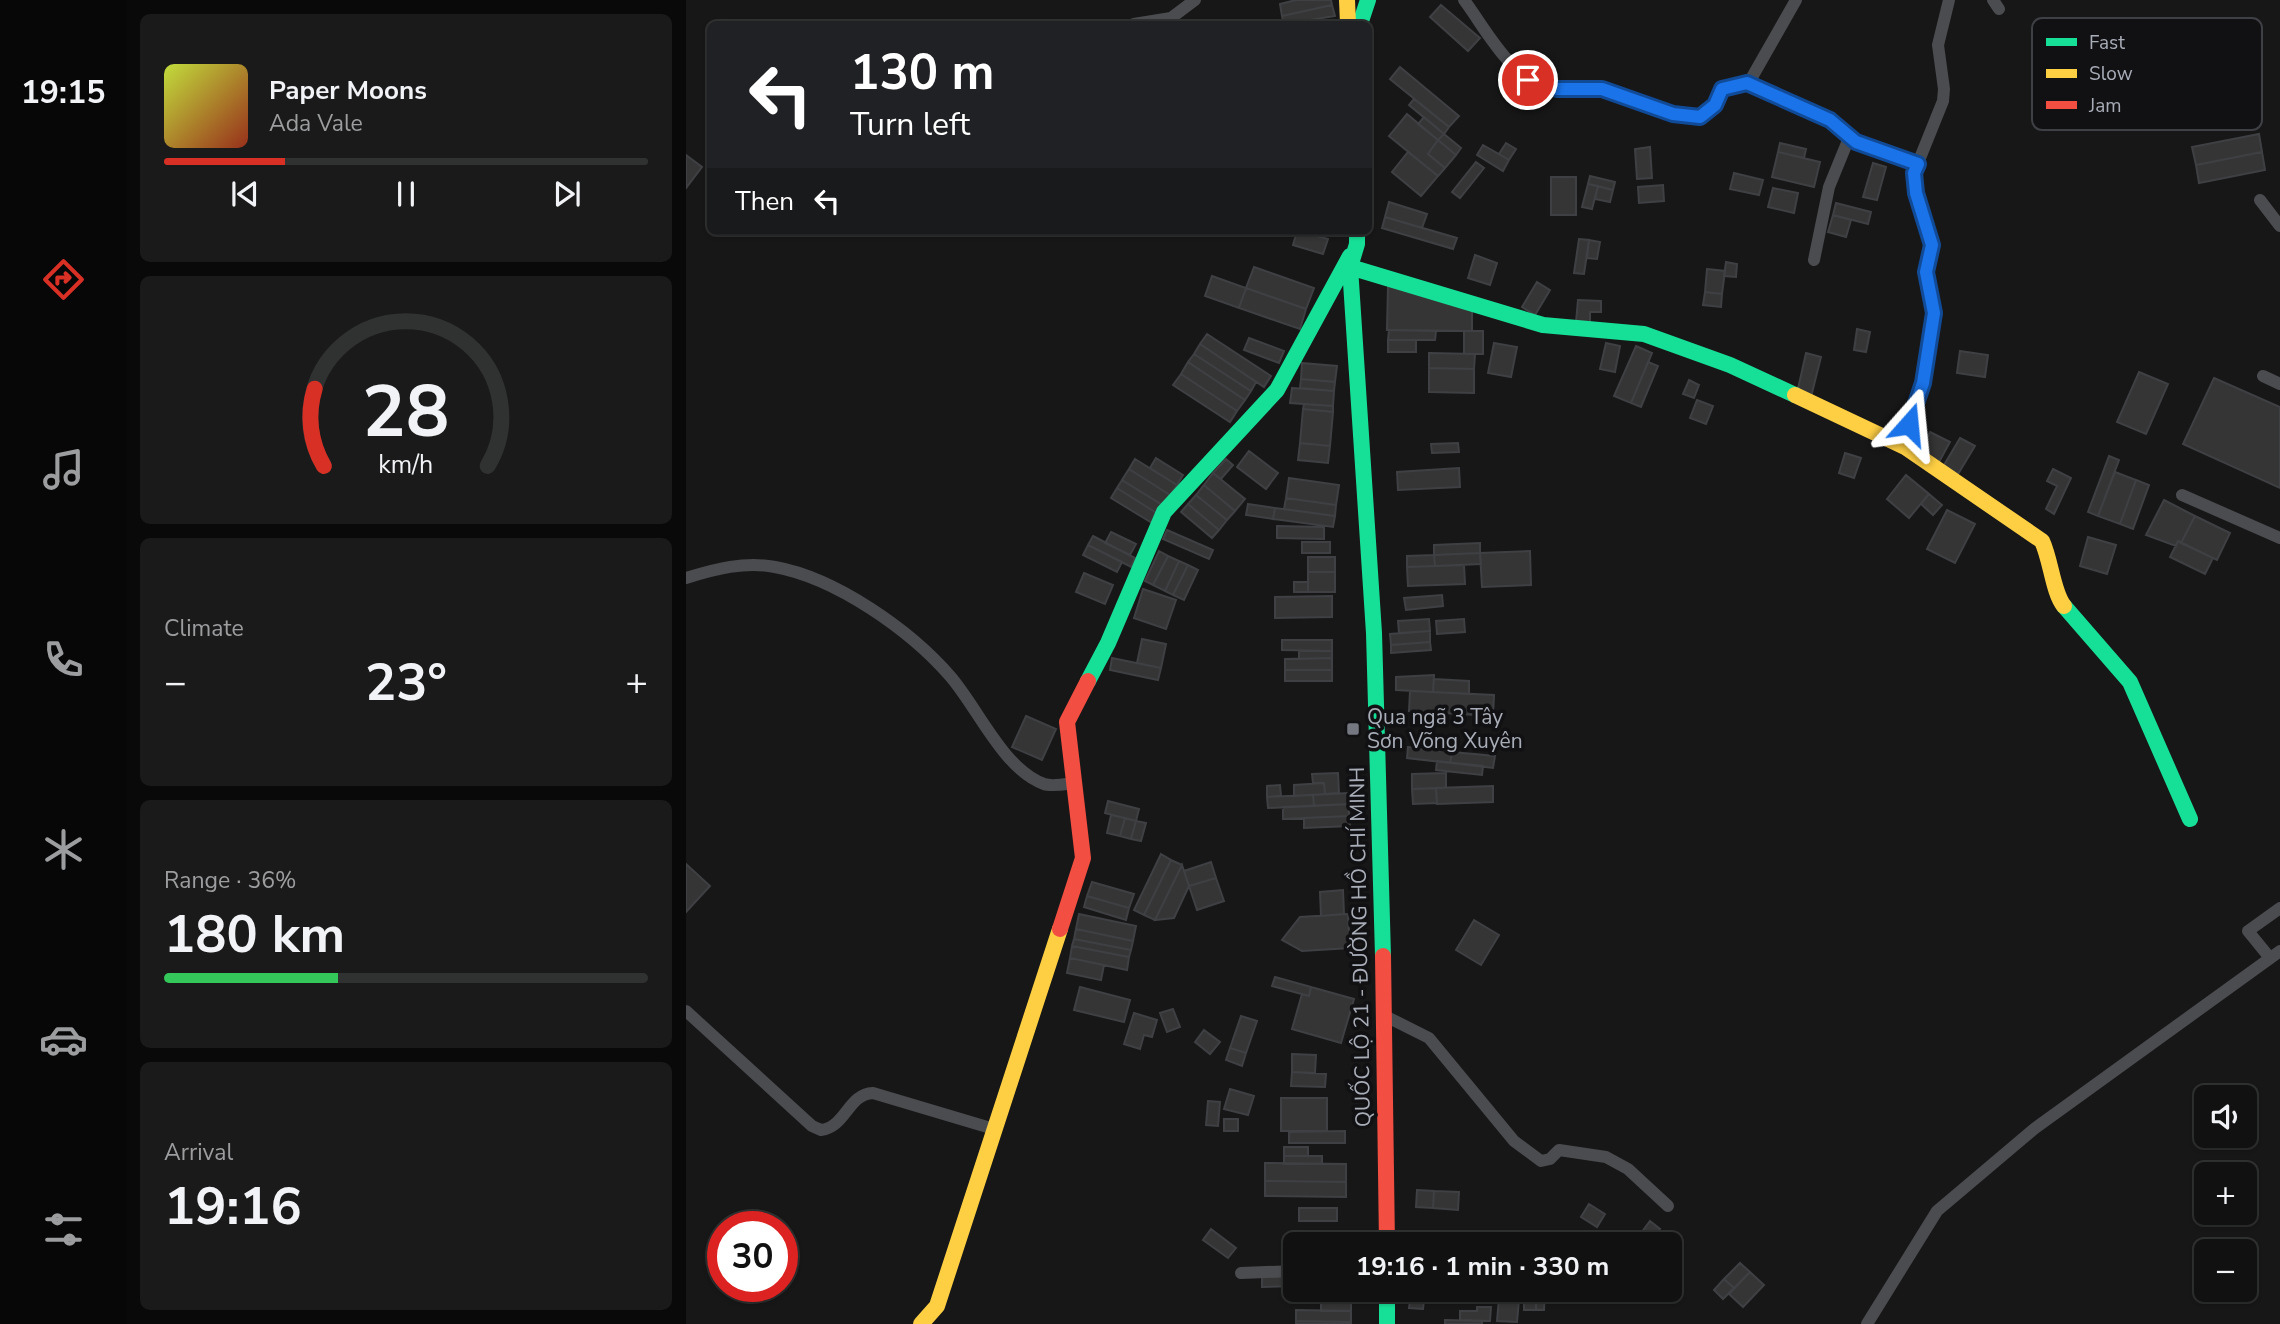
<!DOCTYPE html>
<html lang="en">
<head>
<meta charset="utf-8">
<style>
	:root { --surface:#111; --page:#1a1a1a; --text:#f1f3f6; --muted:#9c9d9f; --line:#303131; --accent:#d93025 }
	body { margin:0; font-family:"Nunito Sans",sans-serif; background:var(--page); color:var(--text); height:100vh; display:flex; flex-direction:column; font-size:26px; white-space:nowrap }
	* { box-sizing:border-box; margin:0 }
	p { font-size:23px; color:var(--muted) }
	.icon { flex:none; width:38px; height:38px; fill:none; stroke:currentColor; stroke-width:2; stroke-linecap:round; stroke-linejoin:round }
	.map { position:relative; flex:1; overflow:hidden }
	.drawer { display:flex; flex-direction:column; gap:14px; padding:14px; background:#090909; width:560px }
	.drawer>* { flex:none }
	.banner { position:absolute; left:21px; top:21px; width:665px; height:214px; border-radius:10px; box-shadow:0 2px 5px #0004,0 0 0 2px var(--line); background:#202124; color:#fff; overflow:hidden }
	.buttons { position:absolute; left:1508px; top:1085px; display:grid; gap:14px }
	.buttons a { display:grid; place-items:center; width:63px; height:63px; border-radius:10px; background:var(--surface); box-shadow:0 2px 5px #0004,0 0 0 2px var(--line); font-size:35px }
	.speed { position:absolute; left:21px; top:1211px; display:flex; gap:14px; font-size:35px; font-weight:700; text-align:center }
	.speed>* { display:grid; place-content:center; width:91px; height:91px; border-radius:50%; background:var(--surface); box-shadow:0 2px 5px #0004,0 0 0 2px var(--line); line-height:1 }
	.speed .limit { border:10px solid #d22; background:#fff; color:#111 }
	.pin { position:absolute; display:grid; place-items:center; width:60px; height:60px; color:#fff; margin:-30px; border:4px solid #fff; border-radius:50%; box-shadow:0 2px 7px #0007 }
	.me { position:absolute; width:77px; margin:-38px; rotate:18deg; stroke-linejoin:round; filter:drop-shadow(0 0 5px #0008) }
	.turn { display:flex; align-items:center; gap:24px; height:147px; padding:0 28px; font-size:32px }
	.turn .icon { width:91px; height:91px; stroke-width:2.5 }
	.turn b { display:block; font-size:49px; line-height:60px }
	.then { display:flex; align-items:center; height:66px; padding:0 28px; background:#0003; gap:14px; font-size:26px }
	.big { font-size:52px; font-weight:700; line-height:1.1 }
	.drawer .card { flex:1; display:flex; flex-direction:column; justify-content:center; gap:10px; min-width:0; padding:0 24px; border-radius:10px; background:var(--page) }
	.drawer .dial { align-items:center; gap:0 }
	.dial svg { height:182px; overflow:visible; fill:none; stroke:var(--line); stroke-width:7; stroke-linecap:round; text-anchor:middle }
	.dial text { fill:var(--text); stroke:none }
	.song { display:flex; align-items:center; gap:21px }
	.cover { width:84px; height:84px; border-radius:10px; background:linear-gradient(135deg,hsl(70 70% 55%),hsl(10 70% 35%)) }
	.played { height:7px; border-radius:4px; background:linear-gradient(90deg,var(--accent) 25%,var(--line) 25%) }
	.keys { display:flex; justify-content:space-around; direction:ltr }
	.heat { display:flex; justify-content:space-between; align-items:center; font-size:38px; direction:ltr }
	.charge { height:10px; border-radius:5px; background:linear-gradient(90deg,#34c759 36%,var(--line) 0) }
	.trip { position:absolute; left:597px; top:1232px; width:399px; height:70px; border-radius:10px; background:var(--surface); box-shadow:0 2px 5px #0004,0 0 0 2px var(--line); font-weight:700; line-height:70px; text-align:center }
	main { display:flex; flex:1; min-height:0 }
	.dock { display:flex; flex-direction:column; width:126px; justify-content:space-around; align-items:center; background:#070707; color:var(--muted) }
	.dock .icon { width:49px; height:49px }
	.dock .selected { color:var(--accent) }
	.dock b { font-size:32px; color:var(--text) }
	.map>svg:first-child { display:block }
</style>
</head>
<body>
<main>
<nav class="dock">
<b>19:15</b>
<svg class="icon selected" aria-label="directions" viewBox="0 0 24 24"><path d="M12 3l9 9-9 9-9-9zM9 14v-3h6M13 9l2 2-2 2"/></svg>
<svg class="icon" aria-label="music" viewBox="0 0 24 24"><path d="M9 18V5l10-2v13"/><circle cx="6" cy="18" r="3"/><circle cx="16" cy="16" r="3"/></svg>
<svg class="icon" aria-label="phone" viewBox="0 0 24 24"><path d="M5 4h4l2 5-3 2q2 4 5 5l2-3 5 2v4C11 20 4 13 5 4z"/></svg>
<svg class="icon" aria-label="climate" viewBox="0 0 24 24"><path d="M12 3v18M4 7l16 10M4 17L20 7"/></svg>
<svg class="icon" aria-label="car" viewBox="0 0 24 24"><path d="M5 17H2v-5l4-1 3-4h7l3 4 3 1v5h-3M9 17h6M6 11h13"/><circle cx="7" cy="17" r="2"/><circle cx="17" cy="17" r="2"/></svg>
<svg class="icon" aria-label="filters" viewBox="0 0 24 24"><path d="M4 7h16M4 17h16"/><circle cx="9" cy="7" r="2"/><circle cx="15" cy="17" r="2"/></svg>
</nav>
<section class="drawer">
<div class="card">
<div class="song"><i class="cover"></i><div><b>Paper Moons</b><p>Ada Vale</p></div></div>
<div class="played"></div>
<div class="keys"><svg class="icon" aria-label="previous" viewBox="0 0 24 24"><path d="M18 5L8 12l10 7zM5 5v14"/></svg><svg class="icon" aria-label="pause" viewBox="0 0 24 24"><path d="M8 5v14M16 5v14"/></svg><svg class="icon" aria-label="next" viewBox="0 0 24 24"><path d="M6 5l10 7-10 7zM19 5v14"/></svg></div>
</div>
<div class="card dial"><svg viewBox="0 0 100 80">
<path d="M14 69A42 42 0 1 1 86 69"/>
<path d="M14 69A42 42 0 0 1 10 35" stroke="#d93025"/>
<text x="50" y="56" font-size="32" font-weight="700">28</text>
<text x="50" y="72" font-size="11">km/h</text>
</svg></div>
<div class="card"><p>Climate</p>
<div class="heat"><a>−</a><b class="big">23°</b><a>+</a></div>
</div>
<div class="card"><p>Range · 36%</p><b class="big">180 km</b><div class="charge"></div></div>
<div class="card"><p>Arrival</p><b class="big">19:16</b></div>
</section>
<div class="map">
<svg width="1594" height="1324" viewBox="0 0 1594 1324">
	<rect width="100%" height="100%" fill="#171717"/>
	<path fill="#353536" stroke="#3f4043" stroke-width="2" d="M610,0H645L646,5L596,16L594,4Z
		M646,5L649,16L598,24L596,16Z
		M755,5L794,38L782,51L744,17Z
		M714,67L773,116L763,127L704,79Z
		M728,99L763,127L758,134L723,105Z
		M721,114L752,140L742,154L759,168L752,176L703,136Z
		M738,117L758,134L752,140L732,124Z
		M758,134L775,148L770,155L752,140Z
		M1573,134L1576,152L1510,165L1506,147Z
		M752,140L770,155L759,168L742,154Z
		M820,143L830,149L823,160L813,154Z
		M1094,143L1120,149L1118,158L1092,152Z
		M797,145L823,160L817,171L791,155Z
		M964,147L966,178L951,179L949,149Z
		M722,152L752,176L735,196L706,172Z
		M1092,152L1134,162L1128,187L1086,177Z
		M1576,152L1579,170L1513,183L1510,165Z
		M0,155L16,167L0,188Z
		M790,162L798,168L774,198L766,192Z
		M1187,163L1200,167L1191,200L1177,197Z
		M1048,173L1077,180L1073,195L1044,189Z
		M904,176L929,182L927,190L902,184Z
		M865,177H890V215H865Z
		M902,184L912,186L906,209L896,207Z
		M977,185L978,201L953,203L952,187Z
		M912,186L927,190L924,202L909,199Z
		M1087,188L1112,193L1108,213L1082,207Z
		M703,202L741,214L736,228L699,217Z
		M1150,203L1185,212L1182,224L1147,215Z
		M1147,215L1165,220L1160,237L1142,232Z
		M699,217L771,238L767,249L696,228Z
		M611,231L642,239L637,254L607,245Z
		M893,239L903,240L898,274L888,273Z
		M903,240L914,242L911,259L901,258Z
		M789,255L811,263L804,285L782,278Z
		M1040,262L1051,264L1050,277L1038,276Z
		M568,267L628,288L620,309L560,288Z
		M1021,269L1039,271L1036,294L1019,292Z
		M526,276L560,288L553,308L519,296Z
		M851,282L864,290L849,315L836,307Z
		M702,286L786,308V331L701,330Z
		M560,288L620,309L614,329L553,308Z
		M1019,292L1036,294L1035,307L1017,305Z
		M892,300L915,301V312H904V323L890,322Z
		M1171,329L1184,332L1180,352L1168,350Z
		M703,330L750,331L749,340H702Z
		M778,331H797V354H778Z
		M521,334L585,376L578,387L514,344Z
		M563,338L598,351L593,363L558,350Z
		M702,340H730V352H702Z
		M808,343L831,347L825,377L802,373Z
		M920,343L934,346L929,372L914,369Z
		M514,344L570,382L565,391L508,354Z
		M950,346L966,353L945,403L928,396Z
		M1274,351L1302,355L1299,377L1271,373Z
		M743,353L789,354L788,369L743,368Z
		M1120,353L1135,357L1125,397L1111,393Z
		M508,354L565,391L559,400L502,362Z
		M502,362L559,400L551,411L495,374Z
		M962,362L972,366L955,407L945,403Z
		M616,363L651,366L649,382L615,379Z
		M743,368L788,369V393L743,392Z
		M1453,372L1482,384L1460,434L1431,422Z
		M495,374L551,411L544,422L487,385Z
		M1528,378L1594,407V488L1497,444Z
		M615,379L649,382L648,391L614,388Z
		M1003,380L1013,385L1008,398L997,394Z
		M606,388L648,391L647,406L604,403Z
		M1011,400L1027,406L1020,424L1004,418Z
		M618,404L647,406V412L617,409Z
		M617,409L647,412L644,446L614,443Z
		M1244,432L1264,442L1252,464L1233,454Z
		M1274,438L1289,446L1272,474L1258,465Z
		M614,443L644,446L642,463L612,460Z
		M772,443L773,452L746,453L745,444Z
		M563,451L592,473L580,489L551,467Z
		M1159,453L1175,458L1168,478L1153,473Z
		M1423,456L1433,460L1412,516L1402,512Z
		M470,458L497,475L491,485L464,468Z
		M449,459L491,485L484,495L443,469Z
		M540,459L547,465L535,479L527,473Z
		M773,468L774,487L712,490L711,472Z
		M443,469L484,495L478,506L436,480Z
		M1367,469L1385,478L1368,514L1360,509L1371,486L1361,481Z
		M1429,472L1450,480L1434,524L1412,516Z
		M527,473L559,499L549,511L518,485Z
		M1220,475L1243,494L1223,518L1201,499Z
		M603,478L653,485L650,505L600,498Z
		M436,480L478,506L472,514L431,488Z
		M1450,480L1463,485L1447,529L1434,524Z
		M518,485L549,511L541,520L510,495Z
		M431,488L472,514L466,523L425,498Z
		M1243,494L1256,505L1247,515L1235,504Z
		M510,495L541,520L533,530L502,504Z
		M600,498L650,505L649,516L598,509Z
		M1478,500L1509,516L1495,543L1492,541L1490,546L1460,535Z
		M502,504L533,530L526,538L495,512Z
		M562,504L589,508L587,519L560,515Z
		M589,508L649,516L647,527L587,519Z
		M1261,510L1289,524L1269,563L1241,549Z
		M1509,516L1544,533L1531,560L1495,543Z
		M591,526L638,527V539L591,538Z
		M481,530L527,550L523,559L477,539Z
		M425,532L450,544L444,555L419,543Z
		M407,536L449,558L445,567L402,545Z
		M1402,537L1430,545L1421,574L1394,566Z
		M1492,541L1527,558L1519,574L1484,557Z
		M616,542H644V553H616Z
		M794,543V553L748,555V545Z
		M402,545L436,562L431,572L397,555Z
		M473,551L482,556L467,585L459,581Z
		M844,551L845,585L796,587L794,553Z
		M794,553L795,564L749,566L748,555Z
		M748,555L749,566L721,567V556Z
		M482,556L493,561L479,591L467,585Z
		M622,557H649V572H622Z
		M493,561L502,565L487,595L479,591Z
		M502,565L512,570L498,600L487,595Z
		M778,565L779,584L722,586L721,567Z
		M622,572H649V592H622Z
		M398,573L427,585L419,604L390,592Z
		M608,582H622V592H608Z
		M457,589L490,600L480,629L448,618Z
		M756,595L757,606L720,610L718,598Z
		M646,596V617L589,618V597Z
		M743,619L744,631L713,633L712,621Z
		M778,619L779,632L751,634L750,621Z
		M744,631V642L705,645L704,634Z
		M456,639L480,644L475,668L451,663Z
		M596,640H646V651L596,650Z
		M744,642L745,650L705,653V645Z
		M613,651H646V658L613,659Z
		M426,658L475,668L472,680L424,670Z
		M646,658V670H599V659Z
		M599,670H646V681H599Z
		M748,675L747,692L710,690V677Z
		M748,679L783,681V694L747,692Z
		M724,691L808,695L807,716L723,711Z
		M340,716L370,729L356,760L326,747Z
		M722,747L766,752L764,763L721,758Z
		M766,752L809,756L807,768L764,763Z
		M751,761L797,766L796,775L750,770Z
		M652,773L653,793L639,794L638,783H627L626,774Z
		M760,773V788L726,789V774Z
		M638,783L639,794L608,796V785Z
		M594,785L595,796L581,797V786Z
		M807,786V802L751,804L750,788Z
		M750,788L751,803L727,804L726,789Z
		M662,793L663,804L628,806L627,795Z
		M627,795L628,806L582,808L581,797Z
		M422,801L453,809L450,821L419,813Z
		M663,804V816L597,819V807Z
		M425,815L439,818L434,836L421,833Z
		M663,816L664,826L618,828V818Z
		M439,818L450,821L445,839L434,836Z
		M450,821L460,823L455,841L445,839Z
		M475,854L485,860L458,915L448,910Z
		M485,860L496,865L469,920L458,915Z
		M525,862L530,878L503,886L498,871Z
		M0,864L24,886L0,912Z
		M496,865L503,886L488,918L469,920Z
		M530,878L538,901L511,910L503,886Z
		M406,882L448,894L443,908L401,896Z
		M657,890L658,914L635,916L634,892Z
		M401,896L443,908L440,920L398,907Z
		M393,914L450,926L447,941L390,929Z
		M662,914L664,948L616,951L596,940L614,917Z
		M788,920L813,935L795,965L770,950Z
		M390,929L447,941L445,950L388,939Z
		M388,939L445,950L443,957L386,946Z
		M386,946L443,957L441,970L384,958Z
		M384,958L418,965L415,980L381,973Z
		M589,977L625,987L623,996L586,986Z
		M394,987L444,1000L438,1022L388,1010Z
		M625,987L668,999L655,1043L606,1029L616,994L623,996Z
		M487,1009L494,1027L481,1032L474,1013Z
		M448,1013L471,1020L466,1037L458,1035L454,1049L438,1044Z
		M555,1016L571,1021L560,1053L544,1048Z
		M518,1030L534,1042L524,1054L509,1042Z
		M544,1048L560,1053L556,1066L540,1060Z
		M606,1054L630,1055L629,1073L606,1072Z
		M606,1072L640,1074L639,1087L605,1086Z
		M544,1089L568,1096L562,1115L538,1109Z
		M595,1098H641V1131H595Z
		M522,1101L534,1102L532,1126L520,1125Z
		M538,1119H552V1131H538Z
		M659,1131V1143H603V1132Z
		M598,1147H622V1156H598Z
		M598,1156H636V1164H598Z
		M579,1163L660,1164V1182L579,1181Z
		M579,1181L660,1182V1197L579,1196Z
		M731,1190L748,1191L747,1208L730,1207Z
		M748,1191L773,1192L772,1210L747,1208Z
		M903,1204L919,1214L911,1227L895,1217Z
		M613,1208H651V1221H613Z
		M964,1221L974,1229L963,1244H947Z
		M525,1229L550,1248L542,1258L517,1240Z
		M1054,1263L1064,1272L1048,1288L1038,1279Z
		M1064,1272L1078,1285L1057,1307L1043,1294Z
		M576,1275H609V1286L576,1287Z
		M1038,1279L1048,1288L1037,1299L1028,1290Z
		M725,1291L739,1292L737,1309L723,1308Z
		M838,1291L850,1292V1310H838Z
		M850,1292H859L858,1310H850Z
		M635,1295L665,1296V1311H635Z
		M813,1298L833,1300L831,1322L811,1321Z
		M791,1307H805L804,1321L774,1320V1311H791Z
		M610,1310L665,1311V1322L610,1321Z
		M759,1320L796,1321V1324H759Z
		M610,1321L665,1322V1324H610Z"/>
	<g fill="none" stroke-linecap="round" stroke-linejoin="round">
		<path stroke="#4b4c50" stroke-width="12" d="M778,0C802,32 825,81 868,88C884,91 901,84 916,89C950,100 979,114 1015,117L1029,105L1036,89L1065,79L1110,0
			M1307,0L1313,9
			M448,24L485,18L509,0
			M1061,83L1102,103L1145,119L1170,142L1232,164
			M1574,200L1594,226
			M1128,260L1143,187L1163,138
			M1577,376L1594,384
			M1219,447L1237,383L1248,312L1240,272L1246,245L1230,193L1228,173L1257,101L1258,89L1252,45L1263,0
			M1496,495L1594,538
			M0,578C29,569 59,561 89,567C150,578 224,630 264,676C292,708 317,769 358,784C366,787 380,784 389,783
			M1584,958L1562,931L1594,908
			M0,1011L126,1126L135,1130C160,1127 162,1094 187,1093L308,1129
			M699,1016L743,1038L828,1141L855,1161L864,1159L873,1150L920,1157L942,1169L982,1206
			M555,1273L609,1271
			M865,1290L930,1294
			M1181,1324L1251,1211L1348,1129L1594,951"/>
		<path stroke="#16e098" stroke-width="16" d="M674,24L682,0
			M671,231V244L664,267L688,633L697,956
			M664,267L857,325L958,334L1044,365L1109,395
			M1378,606L1444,682L1504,819
			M402,681L422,643L478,512L591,390L664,256
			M701,1290V1324"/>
		<path stroke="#ffcf43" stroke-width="16" d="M661,0L662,24
			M1109,395L1219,447L1356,541C1365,560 1367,593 1378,606
			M235,1324L251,1306L374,929"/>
		<path stroke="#f24e42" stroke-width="16" d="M374,929L397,858L381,722L402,681
			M697,956L701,1244"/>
	</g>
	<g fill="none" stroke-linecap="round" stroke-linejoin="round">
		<defs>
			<path id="route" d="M842,80L871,89H916L987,114L1014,117L1029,105L1036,89L1061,83L1144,120L1170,142L1232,164L1228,173L1230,193L1246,245L1240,272L1248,313L1237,383L1223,424"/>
		</defs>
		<use href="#route" stroke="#114b97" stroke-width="18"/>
		<use href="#route" stroke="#1a73e8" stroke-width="12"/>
	</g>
	<rect fill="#757880" stroke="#111113" stroke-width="2.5" x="660" y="722" width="14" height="14" rx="3.5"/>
	<g text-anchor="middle" stroke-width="7" stroke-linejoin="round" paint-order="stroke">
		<g font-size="21" fill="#a8adb8" stroke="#111113" text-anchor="start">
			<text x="681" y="724">Qua ngã 3 Tây<tspan x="681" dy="24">Sơn Võng Xuyên</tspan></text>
		</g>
		<g font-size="21" fill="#a8adb8" stroke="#111113">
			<text transform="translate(674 947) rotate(-91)" y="7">QUỐC LỘ 21 - ĐƯỜNG HỒ CHÍ MINH</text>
		</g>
	</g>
	<rect x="1346" y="18" width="230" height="112" rx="10" fill="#111113" stroke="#3e4045" stroke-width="2"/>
	<rect x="1360" y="38" width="31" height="8" fill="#16e098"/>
	<rect x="1360" y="69" width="31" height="9" fill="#ffcf43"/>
	<rect x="1360" y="101" width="31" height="8" fill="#f24e42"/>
	<g font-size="19" fill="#a8adb8">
		<text x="1403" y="49">Fast</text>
		<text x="1403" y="80">Slow</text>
		<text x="1403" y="112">Jam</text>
	</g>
</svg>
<div class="buttons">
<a><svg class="icon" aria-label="sound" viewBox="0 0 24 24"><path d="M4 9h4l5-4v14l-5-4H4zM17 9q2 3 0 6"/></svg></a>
<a>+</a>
<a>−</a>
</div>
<div class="speed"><div class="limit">30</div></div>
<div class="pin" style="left:842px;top:80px;background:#d93025"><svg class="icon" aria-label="arrive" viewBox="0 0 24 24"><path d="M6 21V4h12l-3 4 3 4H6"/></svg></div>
<svg class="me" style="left:1223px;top:424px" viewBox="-20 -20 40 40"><path d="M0-17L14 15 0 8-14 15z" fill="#1a73e8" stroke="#fff" stroke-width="4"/></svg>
<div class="trip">19:16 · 1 min · 330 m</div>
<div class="banner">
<div class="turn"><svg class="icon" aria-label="left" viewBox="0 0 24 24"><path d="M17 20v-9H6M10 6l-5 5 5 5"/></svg><div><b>130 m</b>Turn left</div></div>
<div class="then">Then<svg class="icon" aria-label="left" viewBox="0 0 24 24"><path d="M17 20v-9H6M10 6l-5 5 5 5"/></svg></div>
</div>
</div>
</main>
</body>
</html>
